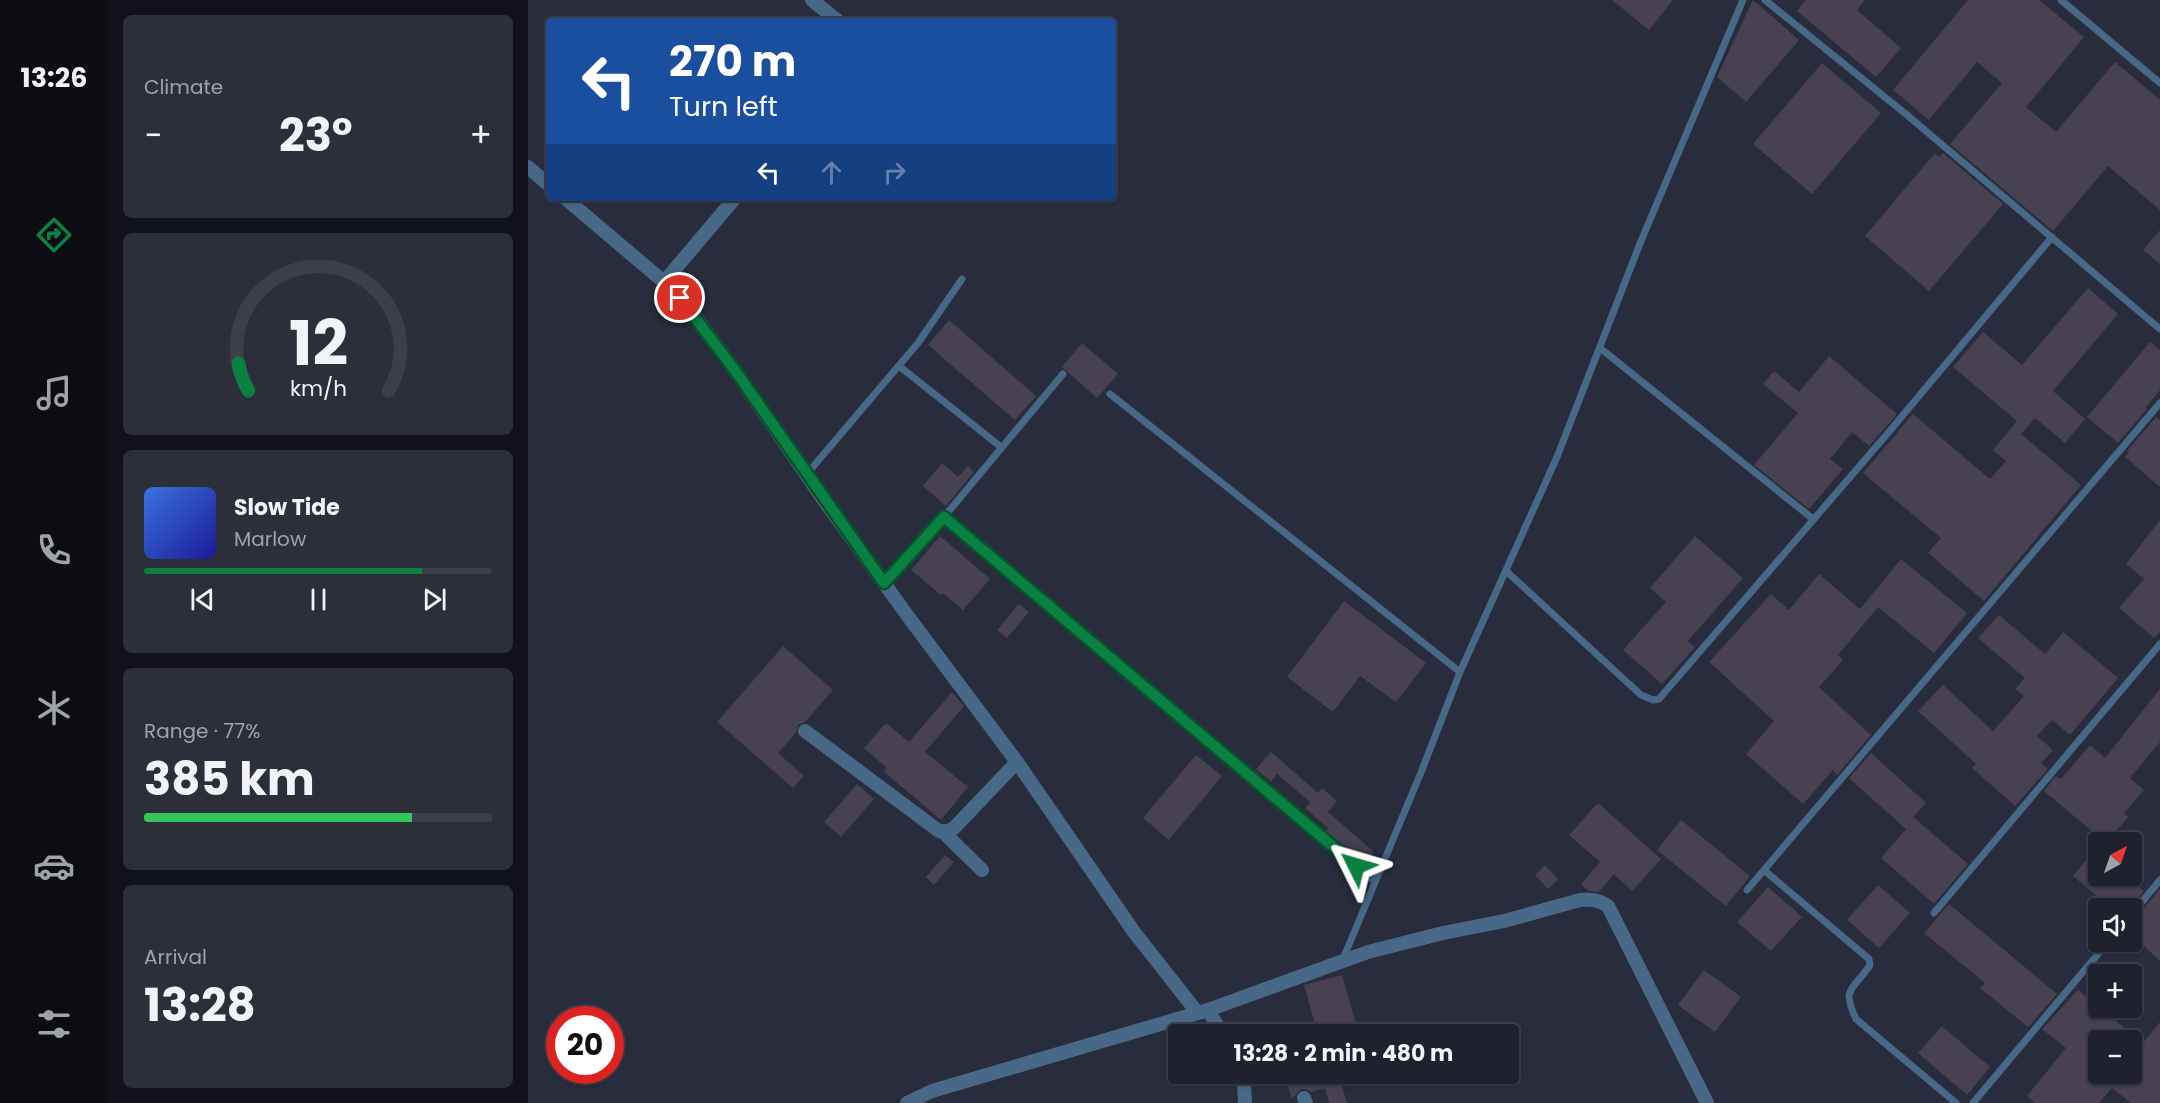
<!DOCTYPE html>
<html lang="en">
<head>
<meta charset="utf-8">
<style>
	:root { --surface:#1f212e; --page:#2c2e3a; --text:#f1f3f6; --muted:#a1a3aa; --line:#3c3e4a; --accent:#0b8043 }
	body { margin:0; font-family:Poppins,sans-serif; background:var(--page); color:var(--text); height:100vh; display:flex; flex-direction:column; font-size:22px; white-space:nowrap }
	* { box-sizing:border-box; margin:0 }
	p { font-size:20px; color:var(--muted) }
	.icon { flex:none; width:33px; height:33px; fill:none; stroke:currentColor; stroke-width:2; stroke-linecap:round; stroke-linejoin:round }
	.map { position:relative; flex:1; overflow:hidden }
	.drawer { display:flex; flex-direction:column; gap:15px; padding:15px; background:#111219; width:420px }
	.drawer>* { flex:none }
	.top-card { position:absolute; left:18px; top:18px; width:570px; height:183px; border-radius:6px; box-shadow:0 2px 4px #0004,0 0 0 2px var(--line); background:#1a4fa0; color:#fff; overflow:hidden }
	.needle { width:39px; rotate:40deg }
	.buttons { position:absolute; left:1560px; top:832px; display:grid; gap:12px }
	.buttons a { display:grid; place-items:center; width:54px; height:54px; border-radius:6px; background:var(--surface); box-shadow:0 2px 4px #0004,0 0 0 2px var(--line); font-size:30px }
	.speed { position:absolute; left:18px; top:1006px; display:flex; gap:12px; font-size:30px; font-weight:700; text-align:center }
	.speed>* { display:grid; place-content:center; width:78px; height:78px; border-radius:50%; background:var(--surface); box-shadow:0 2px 4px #0004,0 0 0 2px var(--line); line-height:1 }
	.speed .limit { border:9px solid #d22; background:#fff; color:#111 }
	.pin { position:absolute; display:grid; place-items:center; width:51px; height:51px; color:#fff; margin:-26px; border:3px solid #fff; border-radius:50%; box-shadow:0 2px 6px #0007 }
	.me { position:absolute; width:66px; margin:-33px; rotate:310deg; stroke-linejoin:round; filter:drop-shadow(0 0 4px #0008) }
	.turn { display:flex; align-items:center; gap:21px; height:126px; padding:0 24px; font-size:27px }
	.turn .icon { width:78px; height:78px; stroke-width:2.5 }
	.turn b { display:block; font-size:42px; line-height:51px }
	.lanes { display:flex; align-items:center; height:57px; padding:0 24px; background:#0003; justify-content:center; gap:30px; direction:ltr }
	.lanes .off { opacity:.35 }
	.big { font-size:45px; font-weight:700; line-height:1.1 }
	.drawer .widget { flex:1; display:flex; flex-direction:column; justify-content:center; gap:9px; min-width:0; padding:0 21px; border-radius:9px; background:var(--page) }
	.drawer .dial { align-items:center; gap:0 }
	.dial svg { height:156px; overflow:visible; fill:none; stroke:var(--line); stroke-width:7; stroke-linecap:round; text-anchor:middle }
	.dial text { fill:var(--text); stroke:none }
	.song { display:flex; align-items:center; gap:18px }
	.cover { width:72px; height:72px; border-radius:9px; background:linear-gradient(135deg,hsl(220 70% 55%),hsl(240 70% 35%)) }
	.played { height:6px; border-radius:3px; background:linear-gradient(90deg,var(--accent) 80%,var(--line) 80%) }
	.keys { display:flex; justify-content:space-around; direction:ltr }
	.heat { display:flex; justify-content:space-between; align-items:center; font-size:33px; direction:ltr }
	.charge { height:9px; border-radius:4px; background:linear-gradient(90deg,#34c759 77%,var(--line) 0) }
	.trip { position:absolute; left:640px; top:1024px; width:351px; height:60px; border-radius:6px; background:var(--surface); box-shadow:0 2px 4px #0004,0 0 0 2px var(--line); font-weight:700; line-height:60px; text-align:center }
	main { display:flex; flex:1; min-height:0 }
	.menu { display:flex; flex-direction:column; width:108px; justify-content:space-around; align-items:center; background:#0c0d12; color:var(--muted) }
	.menu .icon { width:42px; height:42px }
	.menu .on { color:var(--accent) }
	.menu b { font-size:27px; color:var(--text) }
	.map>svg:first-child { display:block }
</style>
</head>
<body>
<main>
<nav class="menu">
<b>13:26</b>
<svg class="icon on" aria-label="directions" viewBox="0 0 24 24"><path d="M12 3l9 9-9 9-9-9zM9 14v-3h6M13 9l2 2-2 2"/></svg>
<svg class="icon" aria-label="music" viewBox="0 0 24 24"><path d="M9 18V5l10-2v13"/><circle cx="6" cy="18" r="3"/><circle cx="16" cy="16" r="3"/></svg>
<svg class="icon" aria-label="phone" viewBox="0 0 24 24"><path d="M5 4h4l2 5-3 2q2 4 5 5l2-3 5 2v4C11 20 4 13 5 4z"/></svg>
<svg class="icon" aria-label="climate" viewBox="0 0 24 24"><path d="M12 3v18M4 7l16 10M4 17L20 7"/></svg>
<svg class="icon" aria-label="car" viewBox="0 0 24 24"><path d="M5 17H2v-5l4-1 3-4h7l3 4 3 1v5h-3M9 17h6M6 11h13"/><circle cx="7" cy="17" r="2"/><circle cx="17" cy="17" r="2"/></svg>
<svg class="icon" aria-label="filters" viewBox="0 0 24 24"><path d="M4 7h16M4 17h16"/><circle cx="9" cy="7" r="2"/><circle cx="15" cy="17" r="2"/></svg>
</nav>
<section class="drawer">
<div class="widget"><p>Climate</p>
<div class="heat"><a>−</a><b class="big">23°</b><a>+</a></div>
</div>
<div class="widget dial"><svg viewBox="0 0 100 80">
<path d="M14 69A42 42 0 1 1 86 69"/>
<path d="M14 69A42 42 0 0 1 9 55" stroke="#0b8043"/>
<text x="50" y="56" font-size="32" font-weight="700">12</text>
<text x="50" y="72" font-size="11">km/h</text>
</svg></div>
<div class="widget">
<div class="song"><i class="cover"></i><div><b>Slow Tide</b><p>Marlow</p></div></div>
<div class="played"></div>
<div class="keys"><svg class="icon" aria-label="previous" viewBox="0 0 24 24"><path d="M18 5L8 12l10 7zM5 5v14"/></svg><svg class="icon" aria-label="pause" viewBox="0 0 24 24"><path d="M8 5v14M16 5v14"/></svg><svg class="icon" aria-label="next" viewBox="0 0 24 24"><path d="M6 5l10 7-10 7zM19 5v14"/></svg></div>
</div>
<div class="widget"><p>Range · 77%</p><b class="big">385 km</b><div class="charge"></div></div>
<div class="widget"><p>Arrival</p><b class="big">13:28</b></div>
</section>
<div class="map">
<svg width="1632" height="1103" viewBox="0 0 1632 1103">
	<rect width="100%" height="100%" fill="#292c3d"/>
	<path fill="#484152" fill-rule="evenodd" d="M1084,0H1145L1121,30Z
		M1225,0L1271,40L1218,102L1189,77Z
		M1278,0H1337L1329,10L1373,48L1348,77L1269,11Z
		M1440,0H1511L1556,37L1498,107L1528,132L1587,62L1632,100V210L1580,166L1525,231L1422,144L1474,83L1449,62L1401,120L1365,90Z
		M1294,63L1353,113L1284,194L1225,144Z
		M1407,153L1411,157L1415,153L1475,204L1401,291L1337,236Z
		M1632,230V264L1615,250Z
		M1560,288L1590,314L1525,391L1557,419L1537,443L1507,418L1493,434L1553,485L1456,601L1400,553L1413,538L1335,473L1385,414L1462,479L1478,461L1465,450L1489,421L1425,367L1455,332L1494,365Z
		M421,320L508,396L487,420L400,345Z
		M1622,342L1632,350V390L1617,408L1619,409L1590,443L1559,417Z
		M554,343L590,374L569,398L534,367Z
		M1301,356L1369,414L1341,446L1324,432L1302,459L1315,469L1281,509L1226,465L1270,413L1235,384L1246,371L1271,392Z
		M1628,417L1632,420V487L1597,457L1601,452L1599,451Z
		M414,463L430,477L440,466L446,472L418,506L395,486Z
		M1632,520V632L1626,638L1591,608L1616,579L1598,564Z
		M412,536L462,579L435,610L415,593L413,595L383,570Z
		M1167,536L1215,578L1160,641L1167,647L1134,684L1095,650L1138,602L1122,588Z
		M1373,559L1439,613L1406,653L1350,607L1310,655L1315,660L1291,687L1343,735L1309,775L1305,770L1275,804L1218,754L1246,721L1181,662L1243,594L1261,610L1291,574L1332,609Z
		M816,601L898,663L868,702L832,676L805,712L759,677Z
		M491,604L501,612L479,638L469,630Z
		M1471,615L1517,654L1535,632L1590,678L1542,735L1524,720L1509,736L1525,750L1513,763L1520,769L1487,806L1444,768L1448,764L1390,711L1415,685L1465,731L1496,696L1487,689L1497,678L1450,638Z
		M255,646L305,690L277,722L270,725L268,733L250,753L276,776L265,788L189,722Z
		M1632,689V742L1602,778L1616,790L1596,813L1600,817L1578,843L1516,791L1528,776L1533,779L1562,745L1577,758Z
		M424,692L436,706L397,752L440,787L413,820L356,772L359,768L336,748L358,723L381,742Z
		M743,752L790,793L794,788L809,801L800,812L846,852L835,864L797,832L800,828L777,808L782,802L749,774L743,782L728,769Z
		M1343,753L1398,803L1385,817L1440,864L1406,904L1353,858L1378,829L1321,778Z
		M668,755L694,776L641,840L615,818Z
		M329,784L346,799L313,837L296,822Z
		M1070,803L1133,859L1104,891L1086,874L1071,892L1061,891L1053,884L1072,862L1041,835Z
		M1153,820L1222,876L1198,906L1129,850Z
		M1570,845V876H1597L1616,891L1601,909H1585L1545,876Z
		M417,855L426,862L406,885L398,877Z
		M1017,865L1030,879L1020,889L1007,875Z
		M1350,885L1382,913L1351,948L1319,920Z
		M1240,887L1274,917L1243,951L1209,922Z
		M1632,889V961L1604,935V920L1608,918Z
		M1421,904L1529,994L1500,1027L1452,988L1457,983L1396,933Z
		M1176,970L1213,997L1187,1032L1150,1005Z
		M814,975L831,1035H790L776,985Z
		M1550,990L1615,1043L1632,1022V1103H1603L1584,1088L1571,1103H1507L1499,1096L1538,1048L1514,1029ZM1570,1041H1604V1074H1570Z
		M1414,1026L1462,1067L1439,1095L1390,1053Z
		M756,1074H810L819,1103H801L797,1088L783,1092L778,1089H773L764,1099Z"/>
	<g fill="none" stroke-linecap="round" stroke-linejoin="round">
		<path stroke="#476886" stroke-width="7" d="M1237,0L1379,115L1632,329
			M1533,0L1632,83
			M1072,348L1285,519
			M371,366L473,447
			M582,394L932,672
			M278,475L390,343L434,279
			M416,517L846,881
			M978,571L1113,695L1125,700L1131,699L1360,433L1524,237
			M356,583L416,517L535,374
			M1237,871L1341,959L1342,965C1325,991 1313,987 1328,1019L1428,1103
			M1219,890L1632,403
			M1406,913L1632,644
			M1604,914L1632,880
			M815,959L894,770L932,672L1029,457L1113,241L1215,0
			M1445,1103L1580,942"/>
		<path stroke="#476886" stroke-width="14" d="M284,0L310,21
			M0,167L21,185
			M37,198L136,282L162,310L206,369L295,499L382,619L489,762L606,932L669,1012
			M136,282L207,198
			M277,731L411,831H420L426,828L489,762
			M415,832L454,870
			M680,1010L695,1035
			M713,1074L716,1083L717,1103
			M776,1098L778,1103
			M379,1103L404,1091L680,1010L840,952L915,933L976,921L1052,900C1064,899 1071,900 1080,906L1179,1103"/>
	</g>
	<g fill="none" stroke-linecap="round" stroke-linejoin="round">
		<defs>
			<path id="route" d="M152,298L206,369L356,583L416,517L828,866"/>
		</defs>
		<use href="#route" stroke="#07532c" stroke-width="15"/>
		<use href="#route" stroke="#0b8043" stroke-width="10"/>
	</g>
</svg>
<div class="buttons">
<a><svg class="needle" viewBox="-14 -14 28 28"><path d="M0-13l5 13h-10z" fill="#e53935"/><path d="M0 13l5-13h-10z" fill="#a1a3aa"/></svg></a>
<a><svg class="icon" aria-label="sound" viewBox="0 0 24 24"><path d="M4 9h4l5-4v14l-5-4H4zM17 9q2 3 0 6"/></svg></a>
<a>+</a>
<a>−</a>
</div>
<div class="speed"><div class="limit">20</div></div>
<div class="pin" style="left:152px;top:298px;background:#d93025"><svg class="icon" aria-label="arrive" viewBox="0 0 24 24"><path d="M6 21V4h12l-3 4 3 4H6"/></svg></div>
<svg class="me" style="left:828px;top:866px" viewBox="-20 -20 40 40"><path d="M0-17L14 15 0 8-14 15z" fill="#0b8043" stroke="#fff" stroke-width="4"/></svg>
<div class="trip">13:28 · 2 min · 480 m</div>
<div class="top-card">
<div class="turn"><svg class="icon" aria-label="left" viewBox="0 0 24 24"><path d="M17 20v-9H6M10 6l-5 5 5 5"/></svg><div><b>270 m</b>Turn left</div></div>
<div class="lanes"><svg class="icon" aria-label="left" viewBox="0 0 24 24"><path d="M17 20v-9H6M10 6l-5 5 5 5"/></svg><svg class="icon off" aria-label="ahead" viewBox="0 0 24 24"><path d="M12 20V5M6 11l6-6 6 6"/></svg><svg class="icon off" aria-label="right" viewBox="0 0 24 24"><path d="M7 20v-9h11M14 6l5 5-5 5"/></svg></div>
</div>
</div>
</main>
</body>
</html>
